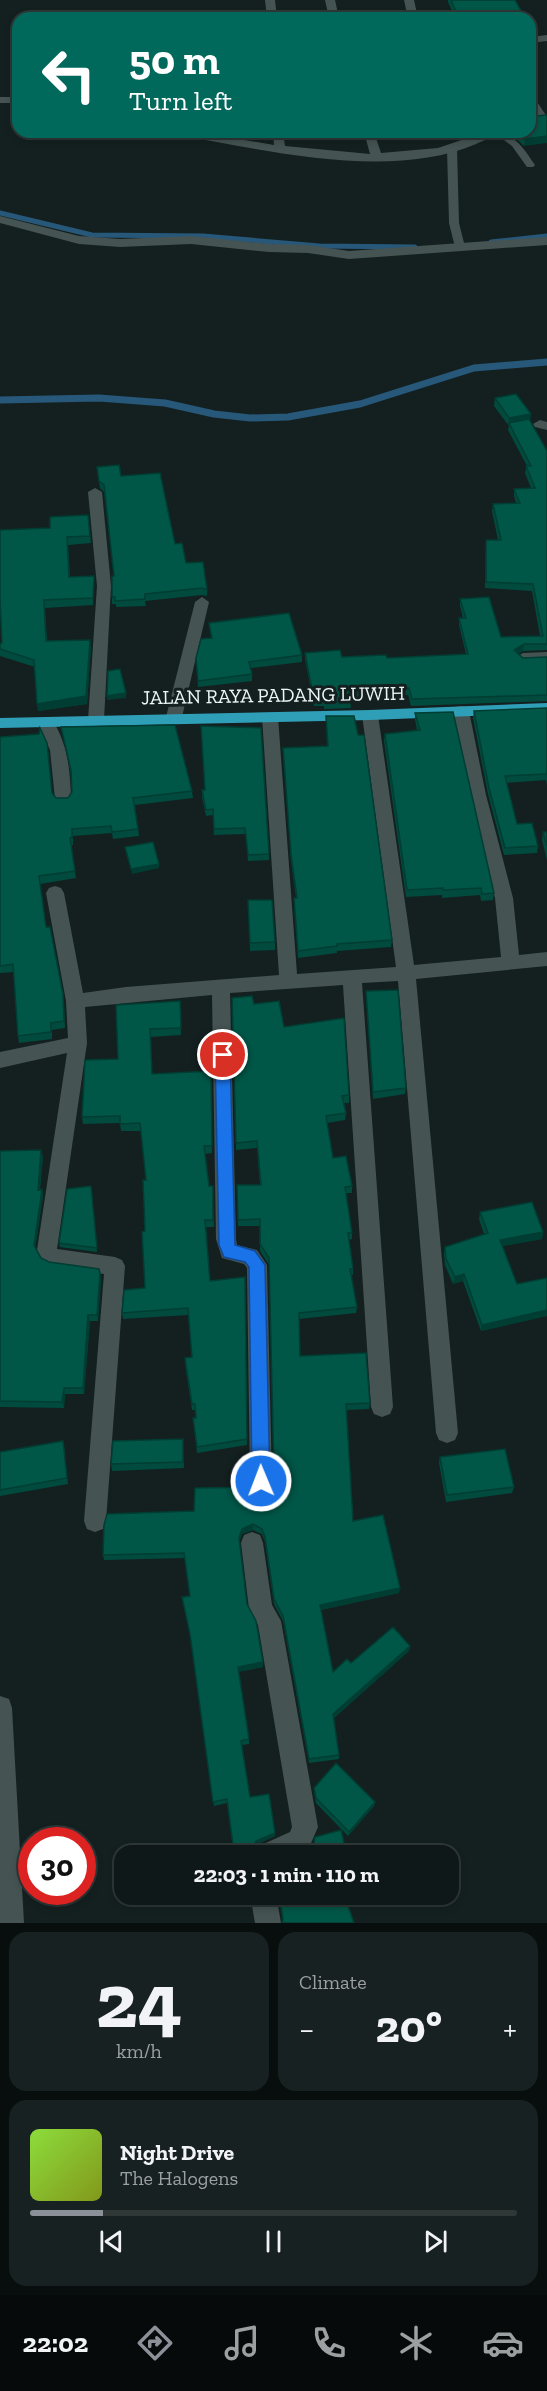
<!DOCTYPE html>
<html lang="en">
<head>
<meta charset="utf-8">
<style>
	:root { --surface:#0f1818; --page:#182121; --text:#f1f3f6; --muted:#9ba0a2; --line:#2f3737; --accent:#8c9099 }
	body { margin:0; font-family:"Zilla Slab",serif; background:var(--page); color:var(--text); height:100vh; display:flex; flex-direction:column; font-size:22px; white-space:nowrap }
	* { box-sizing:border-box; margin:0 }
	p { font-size:20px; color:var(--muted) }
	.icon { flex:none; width:33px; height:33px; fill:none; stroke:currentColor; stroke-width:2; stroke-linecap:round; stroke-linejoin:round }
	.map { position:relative; height:1923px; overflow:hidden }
	.details { display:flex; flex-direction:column; gap:9px; padding:9px; background:#080d0d; flex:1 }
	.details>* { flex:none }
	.top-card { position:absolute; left:12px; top:12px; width:524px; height:126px; border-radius:18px; box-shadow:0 3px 9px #0003,0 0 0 2px var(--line); background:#00695c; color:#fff; overflow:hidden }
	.speed { position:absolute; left:18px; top:1827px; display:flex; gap:12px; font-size:30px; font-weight:700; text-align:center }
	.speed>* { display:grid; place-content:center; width:78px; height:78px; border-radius:50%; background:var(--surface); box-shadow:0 3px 9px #0003,0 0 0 2px var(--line); line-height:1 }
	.speed .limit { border:9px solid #d22; background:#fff; color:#111 }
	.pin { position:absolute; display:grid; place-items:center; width:51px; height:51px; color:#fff; margin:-26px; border:3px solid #fff; border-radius:50%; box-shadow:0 2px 6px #0007 }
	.me { position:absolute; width:66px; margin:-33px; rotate:359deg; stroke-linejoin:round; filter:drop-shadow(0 0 4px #0008) }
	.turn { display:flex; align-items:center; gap:21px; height:126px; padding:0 18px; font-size:27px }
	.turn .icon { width:78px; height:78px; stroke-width:2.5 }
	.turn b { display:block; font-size:42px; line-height:51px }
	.big { font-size:45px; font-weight:700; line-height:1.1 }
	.details .widget { flex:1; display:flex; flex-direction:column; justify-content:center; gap:9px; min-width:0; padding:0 21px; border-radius:18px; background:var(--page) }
	.details .dial { align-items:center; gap:0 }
	.dial b { font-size:78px; line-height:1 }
	.song { display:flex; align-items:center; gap:18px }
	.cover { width:72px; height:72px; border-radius:9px; background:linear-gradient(135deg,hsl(90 70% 55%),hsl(70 70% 35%)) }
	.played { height:6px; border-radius:3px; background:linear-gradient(90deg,var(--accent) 15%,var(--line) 15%) }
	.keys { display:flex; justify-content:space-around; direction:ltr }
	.heat { display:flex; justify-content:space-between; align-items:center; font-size:33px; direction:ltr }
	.details .tiles { flex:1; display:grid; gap:9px; grid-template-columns:1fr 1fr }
	.widget:last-child { grid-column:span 2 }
	.trip { position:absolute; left:114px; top:1845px; width:345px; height:60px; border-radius:18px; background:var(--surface); box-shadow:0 3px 9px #0003,0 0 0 2px var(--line); font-weight:700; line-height:60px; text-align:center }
	.tabs { display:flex; height:96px; justify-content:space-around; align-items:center; background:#060a0a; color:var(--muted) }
	.tabs .icon { width:42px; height:42px }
	.tabs .current { color:var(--accent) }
	.tabs b { font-size:27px; color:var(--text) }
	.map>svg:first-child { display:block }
</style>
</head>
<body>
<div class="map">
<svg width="547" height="1923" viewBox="0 0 547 1923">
	<rect width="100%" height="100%" fill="#142020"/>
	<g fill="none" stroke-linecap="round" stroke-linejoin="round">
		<path stroke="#27587a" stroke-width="5" d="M0,213L92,235L203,236L319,246L415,247
			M491,242L547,236"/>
		<path stroke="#27587a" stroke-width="7" d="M0,400L99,398L165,403L214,414L250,418L288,417L360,404L474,368L547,362"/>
		<path fill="#455353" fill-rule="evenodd" d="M493,132C514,132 524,149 535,165L533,167H527L512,146Z
			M452,145L457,148L459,223L465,247L460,250L455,247L449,223L447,148Z"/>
		<path fill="#455353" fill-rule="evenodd" d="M265,0H275L277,18H267Z
			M325,0H335L339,18H329Z
			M404,0H414L418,18H408Z
			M547,35V41L530,43V37Z
			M530,96L534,97L547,117L546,120L542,121C532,118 529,105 530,96Z
			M0,97H18V103H0Z
			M172,132H197L274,145L273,132H283L285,146L370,154L364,132H374L381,153L438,148L485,132H500C494,137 484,140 476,144C388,181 268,150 177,135Z
			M0,216L79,236L120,239L191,236L269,244L308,245L349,251L547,237V245L349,259L308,253L269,252L191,244L120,247L79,244L0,223Z
			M540,420L547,422V430L535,427L533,424Z
			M95,488L102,492L111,586L104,720L102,724H90L88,720L97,586L88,492Z
			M202,597L209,602L182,717L180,721H168L166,717L195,602Z
			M547,652V662L523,663L515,658L523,653Z
			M461,706L467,707L469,711L486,795L513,898L519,955L547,952V966L416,979L458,1433L455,1440L447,1443L439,1440L436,1433L398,981L362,983L393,1407L390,1414L382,1417L374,1414L371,1407L343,985L230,993L236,1239L237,1245L257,1250L267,1265L272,1481L269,1489L261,1492L253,1489L250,1481L247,1268L244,1264L222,1258L216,1239L212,995L85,1007L87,1043L57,1249L115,1257L122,1260L125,1266L106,1521L103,1529L95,1532L87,1529L84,1521L104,1274L51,1266L44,1263L37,1250L67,1053L0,1068V1052L68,1038L66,1001L46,893L49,888L55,886L61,888L64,893L83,993L126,987L279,975L262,717L264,713H276L278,717L297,974L396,967L362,715L364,711H376L378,715L414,965L501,957L495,898L470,795L453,711L455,707Z
			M46,718L52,719C68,745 70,769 71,799L69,803H57L55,799L50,750L38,723L40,719Z
			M252,1532L260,1535L263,1543L272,1605L281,1621L318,1827L308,1850L296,1856H253L257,1847L290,1832L292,1827L258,1625L249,1609L241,1543L244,1535Z
			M0,1696L9,1699L12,1708L24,1923H0Z
			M250,1894H276L281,1923H255Z"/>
		<path fill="#2f9fb7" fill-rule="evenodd" d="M547,703V713L370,720L0,728V718L370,710Z"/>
	</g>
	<path fill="#004b3d" d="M448,0H515L525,18H455L448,2Z
		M418,132H451V135L420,137Z
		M509,132H530L524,146Z
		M495,398L530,422L547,451V650L523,651L518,654L523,658L547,657V701L411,706L408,695L350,698L351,708L324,709V706H314L305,659V653L342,657L387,658L466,654L459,625V618H463L460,606V599L501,637L540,636L532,591L485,588L486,540H498L492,511L493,504L516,503L514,496V489L531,488L525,473L527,466L508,430L509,426L494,406Z
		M97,467L121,476L175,544L186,563L207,590V596L202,595L145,601L146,606L116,607V604H112V597L114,576L104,492L100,488Z
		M88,515L91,543L68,545L70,577L94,576V583L93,605L45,608L47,641L91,647L87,704L38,711L35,667L0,656V643H2L50,528Z
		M209,623L302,655V662L251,668L252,674V681L198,687L196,658L211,638Z
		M547,708V785L546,780L506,783L517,824L538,846L537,853L504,855L488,794L473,718L474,711Z
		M415,713L494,893L493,900L481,901L480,895L442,898V895L406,897L384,741L385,734L417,730L415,720Z
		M326,716L392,940L391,947L337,951V953L298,958L294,905V898H296L291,861L283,748L327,746Z
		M201,726L269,854V860L248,861L246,834L214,835L213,815L206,816L202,797V790H205Z
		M61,727L192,791L193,798L135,805L139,836L113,839L112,833L73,836V845H71L76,878L40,884L46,927L64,1001L65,1028L52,1030V1039L19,1043L18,1036L14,972L0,973V737L56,798H68L72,792L71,774Z
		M543,832H547V860L542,840Z
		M248,900L275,942V950L250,951Z
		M366,991L406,1088L405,1094L373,1099L366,997Z
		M180,1001L181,1035L151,1037L152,1074L211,1071L212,1153L205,1154L209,1186H213L214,1227H206L210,1281L245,1277L247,1445L197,1453L193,1418H196L195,1410H192L185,1364L192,1357L188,1315L123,1319L122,1313L145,1288L146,1180L141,1131H121L120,1123L83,1124L82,1117L118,1059Z
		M254,1004L284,1027L349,1095V1103H343L346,1113L345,1120L327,1123L333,1158L352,1186V1193H346L352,1233V1239L349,1240L353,1269V1275H351L357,1307L356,1313L299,1319L300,1356L370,1403L369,1409L346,1410L353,1521L399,1593L321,1610L333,1672L351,1663L410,1646L409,1651L334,1718L339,1755V1759L309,1763L283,1621L274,1604L265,1542L262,1534L253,1530L242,1534L239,1542L247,1604L263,1667L238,1672L249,1739V1744L242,1745L250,1797L275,1833V1836L256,1845L252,1853L234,1856L227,1803L214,1806L191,1639L183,1603L190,1596L185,1558L104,1560L103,1555L194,1511L265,1487L271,1484L274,1476L269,1265L260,1251V1226H238L237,1185H260L257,1148L236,1150V1143Z
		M41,1150L43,1157L40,1189H42L43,1196L35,1248L41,1258L49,1262L101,1279L98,1321H90L84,1394H65L64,1408L0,1407V1151Z
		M91,1186L97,1252L60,1247L59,1243Z
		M480,1212L543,1232L542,1239L502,1246L517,1284L547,1278V1316L481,1331L463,1281L453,1284L445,1265L444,1254L445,1247L484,1234L479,1219Z
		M183,1439L184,1468L112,1471L111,1464Z
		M64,1447L68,1484L0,1496V1452Z
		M440,1457L514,1487L512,1493L446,1502L439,1463Z
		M314,1788L375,1802L374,1806L348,1836L316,1803L314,1792Z"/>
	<path fill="#003d32" d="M547,136V143L524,146L525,139Z
		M531,414L530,422L509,423L508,426L509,418Z
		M90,640L91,647L87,704L38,711L37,704Z
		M524,644L523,651L513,657L514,650Z
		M126,693V698L107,700V696Z
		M159,864V868L132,874L131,869Z
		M41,1150L43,1157L39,1196L38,1190Z
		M42,1189L43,1196L35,1251L34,1245Z
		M543,1232L542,1239L498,1247L500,1240Z
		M100,1273L101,1279L98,1321L97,1315Z
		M464,1274L463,1281L453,1284L455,1277Z
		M547,1310V1316L481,1331L482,1325Z
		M88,1315L90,1321L84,1394L83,1388Z
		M64,1388L65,1394L64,1408L62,1402Z
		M253,1524V1530L242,1534L239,1543V1538L242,1529Z
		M400,1588L399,1593L320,1610V1605Z
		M410,1646L409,1651L333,1718V1714Z
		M263,1662V1667L238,1672V1667Z
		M375,1802L374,1806L348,1836L349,1832Z
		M275,1833V1836L256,1845L252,1853V1849L256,1841Z"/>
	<path fill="#005747" stroke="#003d32" stroke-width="1.5" d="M451,0H515L525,18H459Z
		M530,105L537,116L547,115V136L525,139L517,132H530Z
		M516,394L531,414L509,418L495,398Z
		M529,419L547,451V644H524L514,650L523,658L547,657V695L412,699L409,688L349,692L351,701L325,702L324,699L314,700L305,653L340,650L342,657L386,655L387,658L468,654L459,618H466L460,599L489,597L501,637L543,636L533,584L486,582V540H501L493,504L520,503L514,489L535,488L526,466H531L509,423Z
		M119,465L121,476L160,473L175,544L182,543L186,563L203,562L207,590L202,588L145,594V599L115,601V597H112V576H114L104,485L99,481L97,467Z
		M88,515L90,536L67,537L69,577L94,576L93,598L44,600L46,641L90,640L86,696L37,704L34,660L0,649V643H2L0,599V530L50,528V517Z
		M289,613L302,655L249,662L252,674L198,681L196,658L201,639L212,638L209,623Z
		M120,669L126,693L107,696L108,671Z
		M547,708V774L505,776L517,824L532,823L538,846L505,848L489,788L474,711Z
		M453,712L494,893L482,894L481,888L443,890V888L407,890L385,734L420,730L415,713Z
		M326,716H354L358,735H364L392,940L337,944V946L298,951L294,898H297L291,854L283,748L328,746Z
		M175,725L192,791L133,798L138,829L112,832L111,826L72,829V838H70L75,871L39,876L46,927H50L63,994L64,1021L51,1023V1032L18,1036L13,964L0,966V737L39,734L40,728L47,743L52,793L56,798H68L72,792L71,770L61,727Z
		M201,726L261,728L269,854L248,855L245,828L214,829L213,809L206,810L202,790H205Z
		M543,832H547V846Z
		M153,842L159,864L131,869L125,847Z
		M248,900H272L275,942L250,943Z
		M398,990L406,1088L373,1092L366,991Z
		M252,996L254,1004L279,1001L284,1027L344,1018L349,1095L342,1096L346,1113L326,1116L333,1158L346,1156L352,1186L345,1187L352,1233H348L353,1269H350L357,1307L299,1313L300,1356L366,1353L370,1403L346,1404L353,1521L383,1515L400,1588L320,1605L333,1672L347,1659L351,1663L393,1627L410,1646L333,1714L339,1755L309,1759L283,1616L274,1599L265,1537L262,1529L253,1524L242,1529L239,1538L247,1604L256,1621L263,1662L238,1667L249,1739L241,1741L250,1797L269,1794L275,1833L256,1841L252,1849L234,1852L227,1799L213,1802L190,1634L182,1597L190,1596L184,1553L103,1555L104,1525L107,1514L194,1511L195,1488L265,1487L271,1484L274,1475L269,1258L260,1244V1219L238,1220L237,1185H261L257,1141L236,1143L232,998Z
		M180,1001L181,1028L150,1029L152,1074L211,1071L212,1146H204L209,1186H213V1220H205L210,1281L245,1277L247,1439L197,1447L193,1418H196L195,1404H192L185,1358L192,1357L188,1308L122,1313L124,1290L145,1288L142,1232L145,1231L143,1180H146L140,1123L120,1124V1116L82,1117L85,1060L118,1059L116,1005Z
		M41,1150L38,1190L42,1189L34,1245L41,1258L49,1262L99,1269L100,1273L97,1315H88L83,1388H64L62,1402L0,1401V1151Z
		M91,1186L97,1248L59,1243L67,1189Z
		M532,1202L543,1232L500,1240L517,1284L547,1278V1310L482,1325L464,1274L455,1277L446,1259L445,1247L488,1233L480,1212Z
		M183,1439V1462L111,1464L113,1441Z
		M63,1441L67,1478L0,1490V1452Z
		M505,1449L514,1487L447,1495L440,1457Z
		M336,1763L375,1802L349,1832L316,1798L314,1788Z
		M341,1830L347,1856H317L314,1841L315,1837Z
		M282,1894H344L354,1923H282V1922L283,1919L279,1896Z"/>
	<path fill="#1a73e8" stroke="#114b97" stroke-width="1.5" d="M223,1050L228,1051L230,1055L235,1245L255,1251L265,1265L270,1481L267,1487L261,1489L255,1487L252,1481L249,1267L245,1262L224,1257L219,1245L215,1055L218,1051Z"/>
	<g text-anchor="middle" stroke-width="6" stroke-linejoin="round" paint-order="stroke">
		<g font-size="20" fill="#edf6f6" stroke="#142020">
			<text transform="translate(273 695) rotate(-1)" y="7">JALAN RAYA PADANG LUWIH</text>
		</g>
	</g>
</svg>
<div class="speed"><div class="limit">30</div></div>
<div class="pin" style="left:223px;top:1055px;background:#d93025"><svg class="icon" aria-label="arrive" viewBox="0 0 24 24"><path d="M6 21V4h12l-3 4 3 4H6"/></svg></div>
<svg class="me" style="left:261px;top:1481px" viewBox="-20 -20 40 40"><circle r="17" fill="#1a73e8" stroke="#fff" stroke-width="3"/><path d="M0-11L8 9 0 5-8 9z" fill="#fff"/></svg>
<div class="trip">22:03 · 1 min · 110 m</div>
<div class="top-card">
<div class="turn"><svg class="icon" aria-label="left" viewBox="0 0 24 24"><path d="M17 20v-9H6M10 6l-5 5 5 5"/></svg><div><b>50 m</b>Turn left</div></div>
</div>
</div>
<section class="details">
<div class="tiles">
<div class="widget dial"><b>24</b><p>km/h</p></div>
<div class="widget"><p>Climate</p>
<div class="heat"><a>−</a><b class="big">20°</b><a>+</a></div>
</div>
<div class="widget">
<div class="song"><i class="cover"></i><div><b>Night Drive</b><p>The Halogens</p></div></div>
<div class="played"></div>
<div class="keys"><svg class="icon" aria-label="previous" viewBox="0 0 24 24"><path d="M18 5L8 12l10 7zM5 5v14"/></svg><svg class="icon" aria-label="pause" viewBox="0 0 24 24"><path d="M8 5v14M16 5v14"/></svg><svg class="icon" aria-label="next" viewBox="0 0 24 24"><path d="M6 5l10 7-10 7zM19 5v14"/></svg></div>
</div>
</div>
</section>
<nav class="tabs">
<b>22:02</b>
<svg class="icon current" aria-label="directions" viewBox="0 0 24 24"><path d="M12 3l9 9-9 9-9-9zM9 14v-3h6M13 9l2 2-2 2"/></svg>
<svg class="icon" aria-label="music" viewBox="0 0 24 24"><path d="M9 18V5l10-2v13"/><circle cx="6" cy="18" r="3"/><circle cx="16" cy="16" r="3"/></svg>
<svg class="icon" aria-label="phone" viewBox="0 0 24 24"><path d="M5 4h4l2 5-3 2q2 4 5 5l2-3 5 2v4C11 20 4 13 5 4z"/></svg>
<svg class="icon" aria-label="climate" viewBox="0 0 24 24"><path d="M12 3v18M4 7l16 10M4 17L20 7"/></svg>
<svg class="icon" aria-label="car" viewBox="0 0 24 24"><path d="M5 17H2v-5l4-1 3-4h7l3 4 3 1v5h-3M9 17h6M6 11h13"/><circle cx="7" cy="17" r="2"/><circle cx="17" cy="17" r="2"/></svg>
</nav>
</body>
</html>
